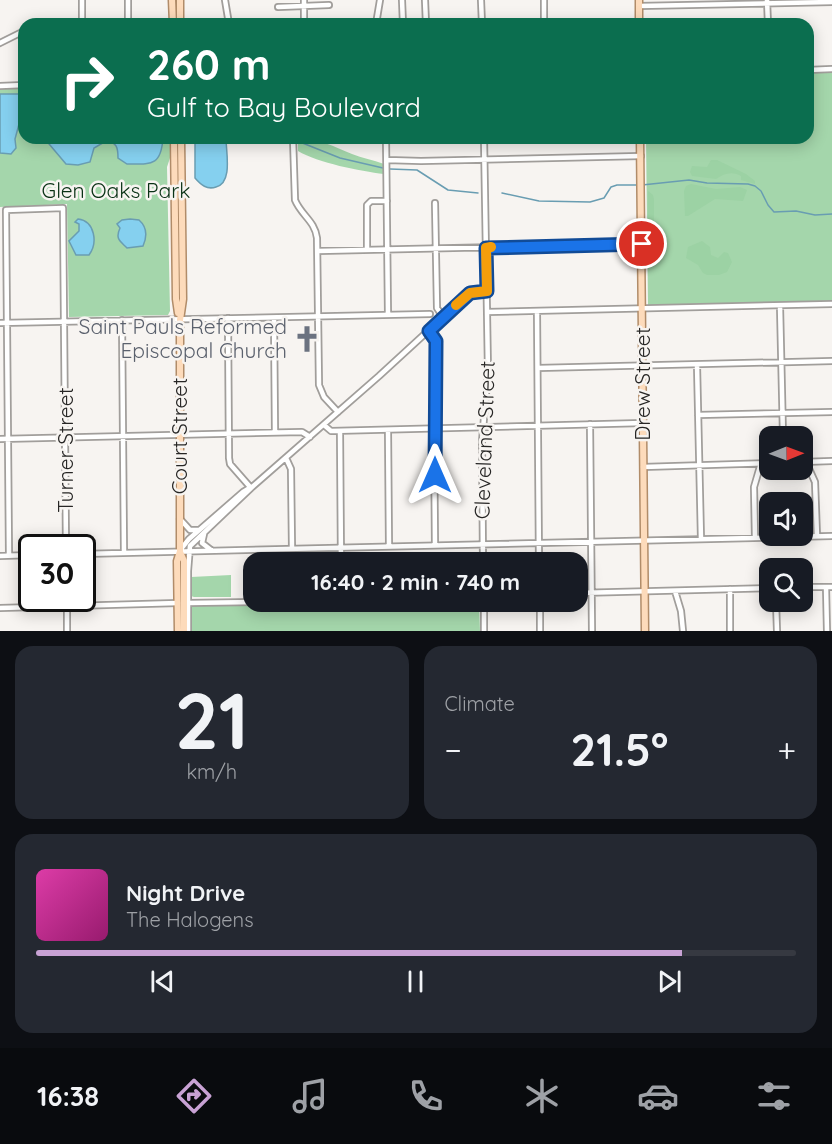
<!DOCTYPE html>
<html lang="en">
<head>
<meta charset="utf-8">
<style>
	:root { --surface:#171b24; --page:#242831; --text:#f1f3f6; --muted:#9ea1a6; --line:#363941; --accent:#c8a2d4 }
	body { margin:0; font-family:Quicksand,sans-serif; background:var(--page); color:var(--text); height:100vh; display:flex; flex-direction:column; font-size:22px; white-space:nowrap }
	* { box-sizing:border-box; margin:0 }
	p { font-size:20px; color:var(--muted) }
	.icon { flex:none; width:33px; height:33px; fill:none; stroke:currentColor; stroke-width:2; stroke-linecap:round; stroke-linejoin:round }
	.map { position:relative; height:631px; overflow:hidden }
	.side { display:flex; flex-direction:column; gap:15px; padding:15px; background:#0d0f14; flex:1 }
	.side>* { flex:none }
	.top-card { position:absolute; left:18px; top:18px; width:796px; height:126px; border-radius:18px; box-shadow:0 3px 15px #0003; background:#0b6e4f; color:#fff; overflow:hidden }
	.needle { width:39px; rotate:89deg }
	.fabs { position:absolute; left:759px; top:426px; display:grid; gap:12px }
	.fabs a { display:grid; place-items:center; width:54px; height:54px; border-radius:12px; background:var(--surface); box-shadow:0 3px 15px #0003; font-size:30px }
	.speed { position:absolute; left:18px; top:534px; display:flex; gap:12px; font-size:30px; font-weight:700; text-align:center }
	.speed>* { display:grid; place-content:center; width:78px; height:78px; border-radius:50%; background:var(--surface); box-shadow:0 3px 15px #0003; line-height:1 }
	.speed .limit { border:3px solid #111; border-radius:9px; background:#fff; color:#111 }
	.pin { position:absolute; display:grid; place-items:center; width:51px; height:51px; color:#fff; margin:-26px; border:3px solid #fff; border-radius:50%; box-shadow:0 2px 6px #0007 }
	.me { position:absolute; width:66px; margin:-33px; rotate:0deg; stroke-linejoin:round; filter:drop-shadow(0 0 4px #0008) }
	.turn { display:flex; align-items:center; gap:21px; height:126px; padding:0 30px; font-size:27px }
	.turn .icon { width:78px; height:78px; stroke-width:2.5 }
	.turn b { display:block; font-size:42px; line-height:51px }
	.big { font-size:45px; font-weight:800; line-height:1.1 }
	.side .card { flex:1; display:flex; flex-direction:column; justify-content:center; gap:9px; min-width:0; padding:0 21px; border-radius:18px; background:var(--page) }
	.side .dial { align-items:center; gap:0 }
	.dial b { font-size:78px; line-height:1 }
	.song { display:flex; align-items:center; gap:18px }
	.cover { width:72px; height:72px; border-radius:9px; background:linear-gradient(135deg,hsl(320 70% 55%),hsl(320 70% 35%)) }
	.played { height:6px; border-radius:3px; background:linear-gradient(90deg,var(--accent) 85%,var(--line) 85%) }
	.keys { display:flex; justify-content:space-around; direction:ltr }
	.heat { display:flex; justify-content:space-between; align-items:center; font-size:33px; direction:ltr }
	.side .tiles { flex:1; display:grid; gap:15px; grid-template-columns:1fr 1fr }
	.card:last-child { grid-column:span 2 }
	.trip { position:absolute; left:243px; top:552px; width:345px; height:60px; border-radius:18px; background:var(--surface); box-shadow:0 3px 15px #0003; font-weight:800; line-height:60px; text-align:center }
	.tabs { display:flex; height:96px; justify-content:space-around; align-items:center; background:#090b0e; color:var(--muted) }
	.tabs .icon { width:42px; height:42px }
	.tabs .active { color:var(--accent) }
	.tabs b { font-size:27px; color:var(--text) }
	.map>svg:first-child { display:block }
</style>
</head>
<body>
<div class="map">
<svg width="832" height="631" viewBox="0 0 832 631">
	<rect width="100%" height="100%" fill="#f7f4f1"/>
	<path fill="#a4d6ab" d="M809,73H832V302L648,305L646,138H808Z
		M24,87V138H170V158L167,167L170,311L168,315L69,317L67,204L0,207V88Z
		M298,138C319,138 334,147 352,154C362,158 373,160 384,164V174C360,171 318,163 298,151Z
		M231,575V597H194L191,596V577Z
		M342,602H479L480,631H191V607L193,606Z"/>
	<path fill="#9cd2a4" d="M711,160H717L746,174L755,181V184L741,180V176C733,171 724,173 716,179L692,176L690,172L692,166L707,167Z
		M691,184L716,189L740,187L747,190L743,201L715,199L688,216H685L684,191L686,186Z
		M648,191L653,195L654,199V261L651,265L648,260Z
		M702,241L710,247L711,255L718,258L724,252L728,253L732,262L727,272L719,275H707L703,273L698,265L686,258L688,247Z"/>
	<path fill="#85d0ef" stroke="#699db2" stroke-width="1.5" d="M0,94H24V117L19,124L15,139L16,148L11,154L0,153Z
		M44,138H163C161,166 152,164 127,164L118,158C118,148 117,142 106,141L94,148L90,162L78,165L66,164Z
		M195,138H226C226,152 233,183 216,187C207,190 201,185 195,178Z
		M78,219C95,221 98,243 89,255H76L69,241L79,231V224L75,222Z
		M130,219L139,220C147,227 147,237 143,246L127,248C120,241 115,239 120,228L117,224L122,220Z"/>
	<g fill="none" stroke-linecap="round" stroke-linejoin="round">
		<path stroke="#699db2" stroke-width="1.5" d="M295,140L340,158L383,168
			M390,169L417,170L448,190L478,193
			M642,185L689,180L707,183L748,184L755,186L761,191L768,205L774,212L796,211L815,215L832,214
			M502,193L539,201L590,202L604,198L611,187L617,185H637"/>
		<defs>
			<path id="minor" d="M82,0V24
				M128,0V24
				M225,0L229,24
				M304,0V24
				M402,0L403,24
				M425,0L426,24
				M481,0L482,24
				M544,0V24
				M767,0L768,24
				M639,6L832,2
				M278,7L329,5
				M376,24L380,0
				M0,43L24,31
				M808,70L832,69
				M0,86L24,85
				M293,138L295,200C301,215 315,221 317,238L319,385L324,397L338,412
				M386,138L388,315
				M387,160L421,161L641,156
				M435,203L437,308L443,317
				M367,250V205L371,201H387
				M318,251L642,244
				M780,306L783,436
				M487,312L832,304
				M537,312L539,562
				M228,318L229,458L230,464L251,488
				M274,318L275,432
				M122,320L124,553
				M0,323L430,314
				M429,331L436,341L434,429L435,545
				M697,365L701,539
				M538,368L832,361
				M698,415L832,412
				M590,424L592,631
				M324,425L331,431L643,423
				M388,430L389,546
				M340,431L341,562
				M0,439L302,432L310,437
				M286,458L291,469L292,548
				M802,462L832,461
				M806,462L815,482L817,536
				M643,467L770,463
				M180,519L190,530H199
				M204,534L202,543L211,550
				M755,537L754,487L761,463
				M181,549L189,539L243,492L248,489
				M82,554L832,536
				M9,555L6,210L63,208L66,548
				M0,556L32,555
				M483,562L482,441L488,371L484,138
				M802,587H832
				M826,587L827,631
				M730,589V631
				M675,591L681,611L683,631
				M578,593L770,588
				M67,598V631
				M484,602V631
				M540,602V631
				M776,602L777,631
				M188,603L260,602
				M0,608L178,603
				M188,631V571L190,546L251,488L379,376L465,297L477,291H487"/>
			<path id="major" d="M172,0L173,24
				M180,0V24
				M639,0V24
				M174,138L176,299L178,313
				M640,138L645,631
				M180,552L184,561V631
				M178,631L177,561L180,551V320L183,299L181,138"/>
		</defs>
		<use href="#minor" stroke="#a19e9b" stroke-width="8"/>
		<use href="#major" stroke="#b18c69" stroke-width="9"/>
		<use href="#minor" stroke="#fff" stroke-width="4.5"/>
		<use href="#major" stroke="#fddbbb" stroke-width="6"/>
	</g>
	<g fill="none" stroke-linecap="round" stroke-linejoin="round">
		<defs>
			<path id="route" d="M435,475L436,341L429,331L470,293L487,291L486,248L642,244"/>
		</defs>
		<use href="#route" stroke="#114b97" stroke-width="15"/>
		<use href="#route" stroke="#1a73e8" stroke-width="10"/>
		<path stroke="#f59e0b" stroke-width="10" d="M456,305L470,293L487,291L486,248L491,247"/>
	</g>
	<defs>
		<symbol id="church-bare" viewBox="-9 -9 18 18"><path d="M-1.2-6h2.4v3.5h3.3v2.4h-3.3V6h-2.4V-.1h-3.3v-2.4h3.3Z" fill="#6b7280" stroke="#f7f4f1" stroke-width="2.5" paint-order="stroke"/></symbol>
	</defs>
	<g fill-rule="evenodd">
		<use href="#church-bare" x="288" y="320" width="38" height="38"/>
	</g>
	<g text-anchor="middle" stroke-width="5" stroke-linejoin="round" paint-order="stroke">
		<g font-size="21" fill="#093215" stroke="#f7f4f1">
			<text x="116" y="198">Glen Oaks Park</text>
		</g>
		<g font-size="21" fill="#5b616d" stroke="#f7f4f1" text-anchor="end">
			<text x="287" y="334">Saint Pauls Reformed<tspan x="287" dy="24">Episcopal Church</tspan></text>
		</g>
		<g font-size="21" fill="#272625" stroke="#f7f4f1">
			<text transform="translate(643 384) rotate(-90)" y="7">Drew Street</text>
			<text transform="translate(180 436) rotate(-90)" y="7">Court Street</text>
			<text transform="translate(485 440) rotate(-88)" y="7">Cleveland Street</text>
			<text transform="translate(66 450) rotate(-90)" y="7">Turner Street</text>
		</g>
	</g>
</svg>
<div class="fabs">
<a><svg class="needle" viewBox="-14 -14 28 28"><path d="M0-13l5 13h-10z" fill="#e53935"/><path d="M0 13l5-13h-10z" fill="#9ea1a6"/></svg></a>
<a><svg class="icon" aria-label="sound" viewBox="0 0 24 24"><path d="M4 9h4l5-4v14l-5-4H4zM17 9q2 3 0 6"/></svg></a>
<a><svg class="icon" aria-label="search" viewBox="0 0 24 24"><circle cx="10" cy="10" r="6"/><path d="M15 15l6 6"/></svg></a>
</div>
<div class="speed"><div class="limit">30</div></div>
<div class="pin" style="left:642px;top:244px;background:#d93025"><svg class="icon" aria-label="arrive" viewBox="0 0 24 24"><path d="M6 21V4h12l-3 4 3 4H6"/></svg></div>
<svg class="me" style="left:435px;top:475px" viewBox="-20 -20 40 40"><path d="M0-17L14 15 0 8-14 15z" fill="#1a73e8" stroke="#fff" stroke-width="4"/></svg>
<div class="trip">16:40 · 2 min · 740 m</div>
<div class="top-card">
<div class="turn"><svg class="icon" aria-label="right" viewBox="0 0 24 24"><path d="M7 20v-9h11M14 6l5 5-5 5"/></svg><div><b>260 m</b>Gulf to Bay Boulevard</div></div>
</div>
</div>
<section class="side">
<div class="tiles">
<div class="card dial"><b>21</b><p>km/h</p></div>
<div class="card"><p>Climate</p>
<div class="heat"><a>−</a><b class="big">21.5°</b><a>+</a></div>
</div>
<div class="card">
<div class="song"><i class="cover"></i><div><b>Night Drive</b><p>The Halogens</p></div></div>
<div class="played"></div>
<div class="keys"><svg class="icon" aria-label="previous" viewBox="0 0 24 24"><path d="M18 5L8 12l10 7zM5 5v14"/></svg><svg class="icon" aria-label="pause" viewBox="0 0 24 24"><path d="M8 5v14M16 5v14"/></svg><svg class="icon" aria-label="next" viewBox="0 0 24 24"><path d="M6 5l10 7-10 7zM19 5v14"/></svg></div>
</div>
</div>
</section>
<nav class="tabs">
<b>16:38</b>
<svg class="icon active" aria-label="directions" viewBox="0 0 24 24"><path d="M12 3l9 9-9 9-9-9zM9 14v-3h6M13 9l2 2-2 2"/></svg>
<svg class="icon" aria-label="music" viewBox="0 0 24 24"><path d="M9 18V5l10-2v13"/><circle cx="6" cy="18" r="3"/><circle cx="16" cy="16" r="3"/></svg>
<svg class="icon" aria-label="phone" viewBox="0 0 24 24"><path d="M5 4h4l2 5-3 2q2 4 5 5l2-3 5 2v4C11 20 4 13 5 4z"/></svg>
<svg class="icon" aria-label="climate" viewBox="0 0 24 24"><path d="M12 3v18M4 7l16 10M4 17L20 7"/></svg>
<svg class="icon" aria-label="car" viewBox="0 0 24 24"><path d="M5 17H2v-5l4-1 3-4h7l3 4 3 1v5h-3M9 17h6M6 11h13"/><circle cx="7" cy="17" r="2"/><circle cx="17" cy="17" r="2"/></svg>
<svg class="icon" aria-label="filters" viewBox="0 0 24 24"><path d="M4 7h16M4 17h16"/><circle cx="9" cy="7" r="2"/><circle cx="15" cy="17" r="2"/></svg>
</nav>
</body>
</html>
